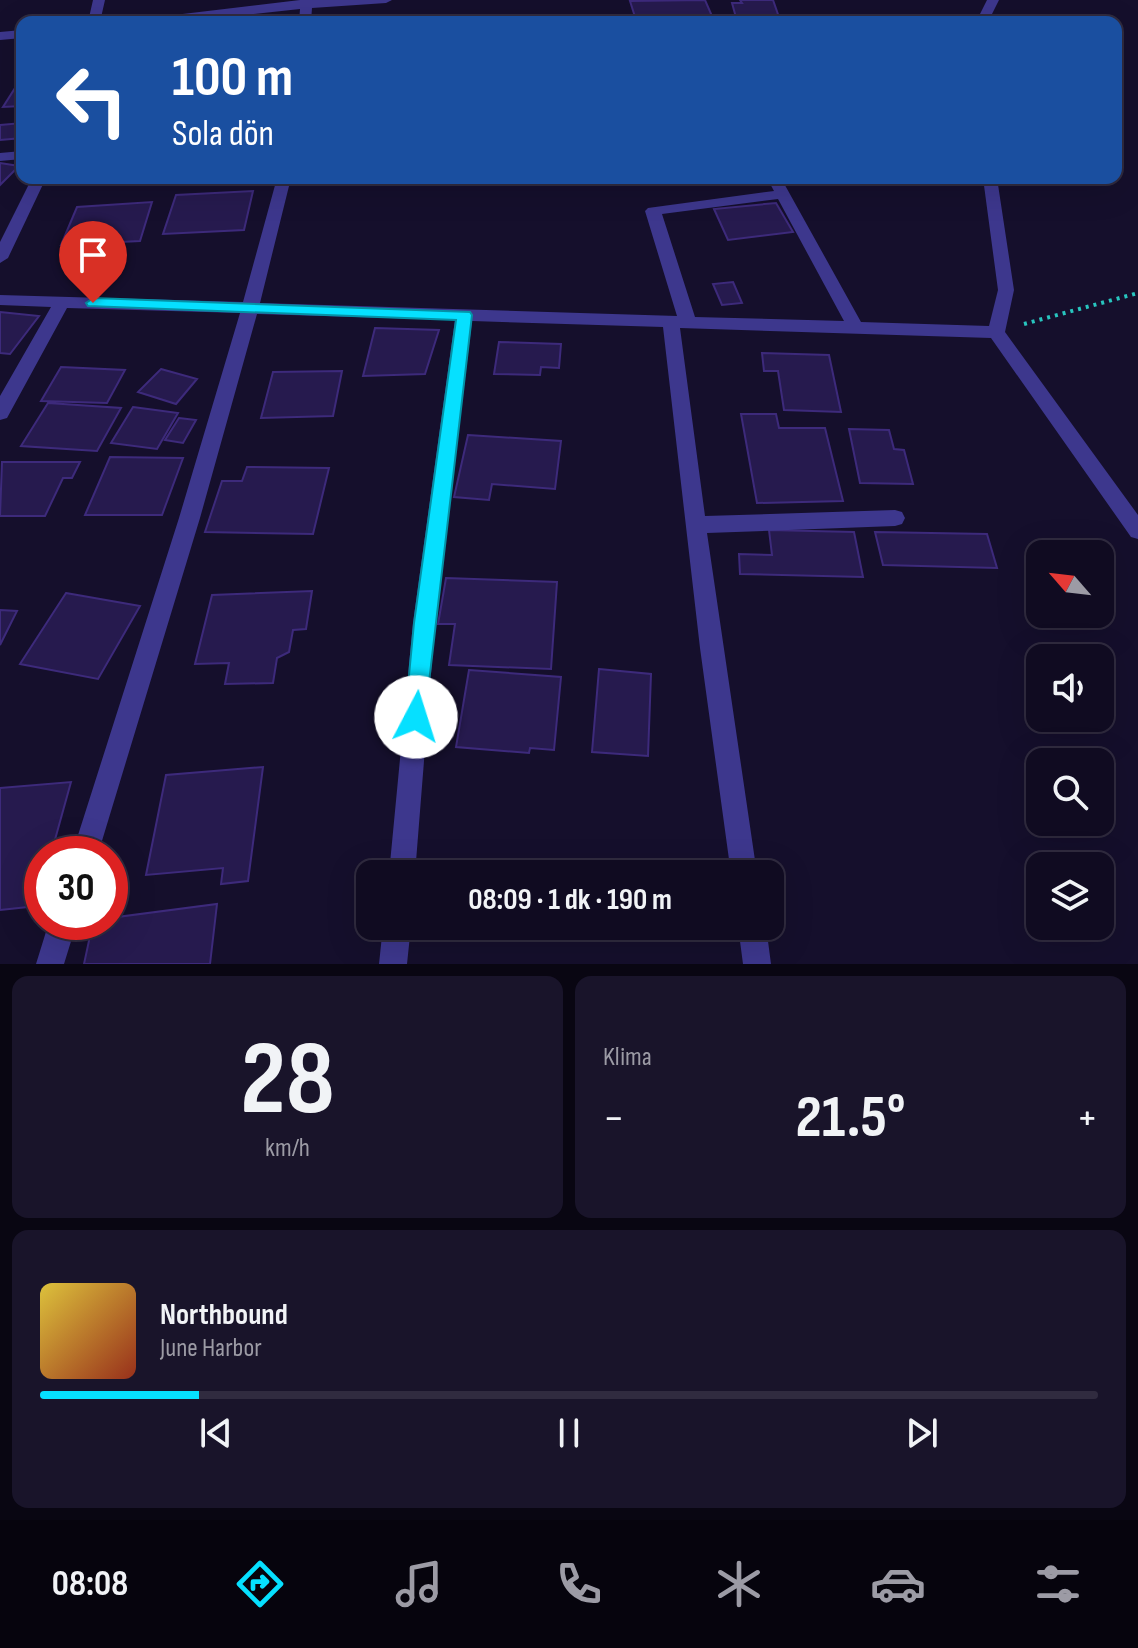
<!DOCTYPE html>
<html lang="tr">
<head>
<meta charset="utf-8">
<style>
	:root { --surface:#100b21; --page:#19142a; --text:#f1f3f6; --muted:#9c9ba5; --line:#302b3f; --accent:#06e0ff }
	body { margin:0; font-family:"Sofia Sans Condensed",sans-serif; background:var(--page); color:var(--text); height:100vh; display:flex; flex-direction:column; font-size:30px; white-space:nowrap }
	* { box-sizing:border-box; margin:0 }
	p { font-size:26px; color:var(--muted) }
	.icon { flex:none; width:44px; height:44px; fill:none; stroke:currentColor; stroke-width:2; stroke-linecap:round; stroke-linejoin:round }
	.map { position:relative; height:964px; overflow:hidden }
	.side { display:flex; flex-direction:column; gap:12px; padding:12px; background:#090612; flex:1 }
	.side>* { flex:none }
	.guide { position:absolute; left:16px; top:16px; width:1106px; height:168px; border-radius:16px; box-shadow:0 8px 32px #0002,0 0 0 2px var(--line); background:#1a4fa0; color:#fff; overflow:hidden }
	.needle { width:52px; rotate:298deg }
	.fabs { position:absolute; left:1026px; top:540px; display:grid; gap:16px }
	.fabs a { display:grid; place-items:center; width:88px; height:88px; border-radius:16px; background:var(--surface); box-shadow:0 8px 32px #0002,0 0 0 2px var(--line); font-size:40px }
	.speed { position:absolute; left:24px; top:836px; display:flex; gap:16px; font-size:40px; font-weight:700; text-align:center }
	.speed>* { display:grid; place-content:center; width:104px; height:104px; border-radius:50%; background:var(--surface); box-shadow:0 8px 32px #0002,0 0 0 2px var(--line); line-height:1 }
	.speed .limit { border:12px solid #d22; background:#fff; color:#111 }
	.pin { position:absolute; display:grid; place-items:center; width:68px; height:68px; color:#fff; margin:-82px -34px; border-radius:50% 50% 50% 0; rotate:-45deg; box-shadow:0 0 8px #0007 }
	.pin .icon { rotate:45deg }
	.me { position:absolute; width:88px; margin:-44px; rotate:5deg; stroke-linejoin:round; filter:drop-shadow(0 0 6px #0008) }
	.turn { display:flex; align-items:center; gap:28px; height:168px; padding:0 24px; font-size:36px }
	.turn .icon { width:104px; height:104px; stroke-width:2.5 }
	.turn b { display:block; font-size:56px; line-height:68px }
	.big { font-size:60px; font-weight:700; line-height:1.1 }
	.side .widget { flex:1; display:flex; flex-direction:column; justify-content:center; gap:12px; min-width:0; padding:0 28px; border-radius:16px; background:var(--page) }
	.side .dial { align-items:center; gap:0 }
	.dial b { font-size:104px; line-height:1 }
	.song { display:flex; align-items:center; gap:24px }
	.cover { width:96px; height:96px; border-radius:12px; background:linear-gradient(135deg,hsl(50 70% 55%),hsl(10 70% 35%)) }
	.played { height:8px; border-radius:4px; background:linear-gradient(90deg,var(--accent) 15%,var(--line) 15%) }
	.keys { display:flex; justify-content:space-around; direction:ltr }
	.heat { display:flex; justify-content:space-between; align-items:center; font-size:44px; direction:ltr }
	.side .tiles { flex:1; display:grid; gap:12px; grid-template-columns:1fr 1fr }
	.widget:last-child { grid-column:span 2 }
	.trip { position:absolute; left:356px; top:860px; width:428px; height:80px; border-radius:16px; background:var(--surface); box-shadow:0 8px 32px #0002,0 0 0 2px var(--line); font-weight:700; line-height:80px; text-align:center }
	.menu { display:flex; height:128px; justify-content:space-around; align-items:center; background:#06040d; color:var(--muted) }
	.menu .icon { width:56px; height:56px }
	.menu .active { color:var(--accent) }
	.menu b { font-size:36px; color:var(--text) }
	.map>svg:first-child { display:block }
</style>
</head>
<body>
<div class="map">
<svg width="1138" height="964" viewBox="0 0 1138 964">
	<rect width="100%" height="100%" fill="#150f2c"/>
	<path fill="#261a4e" stroke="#3d2a7b" stroke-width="2" d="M705,0L712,16L636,20L630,1Z
		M740,0H773L780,20L737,21L732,3H742Z
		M22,84V106L3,107L17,85Z
		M22,123V138L0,140V125Z
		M0,163L19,166L0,185Z
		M253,191L244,230L163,234L176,195Z
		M152,202L140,241L61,245L77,207Z
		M776,203L793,232L728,240L714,209Z
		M733,282L742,303L722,305L713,284Z
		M0,312L39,316L10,354L0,353Z
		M375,328L439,330L425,374L363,376Z
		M499,342L561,344L559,368L541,367L540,375L494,374Z
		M762,353L829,355L841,412L784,410L778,371H764Z
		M61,367L125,370L107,403L41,401Z
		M161,369L197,379L176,404L138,392Z
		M342,371L333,416L261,418L273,372Z
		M48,403L121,408L97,451L21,446Z
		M133,407L178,413L157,449L111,443Z
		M741,414H776L779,428H825L843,501L757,503Z
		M179,418L196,420L183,443L165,440Z
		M849,429L889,430L894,449L904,450L913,484L860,483Z
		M468,435L561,441L555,489L492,484L489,500L454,497Z
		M110,457L183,458L162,515H85Z
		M2,462H80L72,478H63L45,516H0Z
		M247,467L329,468L313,534L205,532L222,481H242Z
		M769,530L854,532L863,577L740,574L739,554L772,555Z
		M875,532L987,534L997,568L883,565Z
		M446,578L557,582L551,669L449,665L455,624H438Z
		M312,591L306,629L293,630L289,652L277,658L273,683L225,684L229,663L195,664L212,595Z
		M66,593L140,606L98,679L20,664Z
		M0,610L17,611L0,645Z
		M599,669L651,674L648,756L592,752Z
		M469,670L561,677L554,750L530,748L529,753L456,747Z
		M263,767L248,881L221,884L223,868L146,875L166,775Z
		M71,782L51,854H42V887L37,906L0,910V788Z
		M217,904L210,964H84L93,922H110V918Z"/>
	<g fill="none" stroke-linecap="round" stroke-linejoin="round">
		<path stroke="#28c5bf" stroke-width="4" stroke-dasharray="3 5" stroke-linecap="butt" d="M1024,324L1138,293"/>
		<path fill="#3d378d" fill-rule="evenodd" d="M93,0H105L100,22H88Z
			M300,0H392L386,3L312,8L311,22H299L300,9L182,22H143L149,18Z
			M987,0H999L988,22H976Z
			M22,30V38L0,40V32Z
			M22,151V159L0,161V153Z
			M32,178H46L8,258L0,263V242Z
			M277,178H291L260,303L677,316L645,211L648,208L774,191L767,178H781L861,322L989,326L998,290L983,178H997L1014,290L1005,332L1138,515V539L1131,537L991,338L680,328L705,516L895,510L902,512L905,518L902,524L895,526L707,533L757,874H731L700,648L663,327L472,321L435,623L415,874H389L413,623L455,320L257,314L200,518L98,854H72L179,518L240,313L67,308L7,418L0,420V396L51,307L0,305V295L243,302ZM778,199L844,321L695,317L662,214Z
			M49,922H77L64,964H36Z
			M383,926H411L407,964H379Z
			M738,926H766L771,964H743Z"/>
	</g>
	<path fill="#06e0ff" stroke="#0492a6" stroke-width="2" d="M93,298L470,312L472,315L424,725L416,728L408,725L405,717L414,623L456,320L88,306L86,303Z"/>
</svg>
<div class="fabs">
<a><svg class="needle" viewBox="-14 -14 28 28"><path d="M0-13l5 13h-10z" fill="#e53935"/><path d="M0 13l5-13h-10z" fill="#9c9ba5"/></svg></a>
<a><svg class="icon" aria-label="sound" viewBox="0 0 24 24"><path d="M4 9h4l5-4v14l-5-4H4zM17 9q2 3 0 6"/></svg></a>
<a><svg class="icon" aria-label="search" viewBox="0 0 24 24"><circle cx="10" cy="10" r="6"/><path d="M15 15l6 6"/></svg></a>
<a><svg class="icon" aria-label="layers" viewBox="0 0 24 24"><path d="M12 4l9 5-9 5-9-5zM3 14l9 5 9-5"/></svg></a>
</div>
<div class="speed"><div class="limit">30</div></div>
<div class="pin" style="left:93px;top:303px;background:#d93025"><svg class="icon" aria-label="arrive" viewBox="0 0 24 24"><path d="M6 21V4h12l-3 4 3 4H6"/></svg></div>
<svg class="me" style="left:416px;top:717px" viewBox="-20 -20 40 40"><circle r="19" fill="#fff"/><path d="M0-13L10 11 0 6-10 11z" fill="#06e0ff"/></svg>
<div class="trip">08:09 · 1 dk · 190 m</div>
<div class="guide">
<div class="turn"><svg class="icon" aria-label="left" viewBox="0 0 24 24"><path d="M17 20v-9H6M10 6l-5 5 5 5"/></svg><div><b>100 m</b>Sola dön</div></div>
</div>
</div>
<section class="side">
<div class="tiles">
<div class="widget dial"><b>28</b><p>km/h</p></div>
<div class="widget"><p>Klima</p>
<div class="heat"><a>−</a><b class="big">21.5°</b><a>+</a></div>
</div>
<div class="widget">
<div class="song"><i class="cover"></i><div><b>Northbound</b><p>June Harbor</p></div></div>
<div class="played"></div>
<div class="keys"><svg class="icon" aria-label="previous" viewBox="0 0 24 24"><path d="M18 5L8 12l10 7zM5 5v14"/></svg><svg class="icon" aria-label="pause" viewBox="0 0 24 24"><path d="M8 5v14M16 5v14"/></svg><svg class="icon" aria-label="next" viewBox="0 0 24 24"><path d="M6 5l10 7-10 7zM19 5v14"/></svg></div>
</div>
</div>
</section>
<nav class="menu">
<b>08:08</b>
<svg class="icon active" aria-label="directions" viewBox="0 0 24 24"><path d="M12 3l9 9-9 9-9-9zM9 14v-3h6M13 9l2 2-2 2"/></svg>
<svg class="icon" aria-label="music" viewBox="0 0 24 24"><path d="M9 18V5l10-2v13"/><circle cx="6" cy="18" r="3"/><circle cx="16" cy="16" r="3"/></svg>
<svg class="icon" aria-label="phone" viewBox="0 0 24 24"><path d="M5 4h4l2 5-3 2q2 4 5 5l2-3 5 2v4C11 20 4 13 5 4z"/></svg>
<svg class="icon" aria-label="climate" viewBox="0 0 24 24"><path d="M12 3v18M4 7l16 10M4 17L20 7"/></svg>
<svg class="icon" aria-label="car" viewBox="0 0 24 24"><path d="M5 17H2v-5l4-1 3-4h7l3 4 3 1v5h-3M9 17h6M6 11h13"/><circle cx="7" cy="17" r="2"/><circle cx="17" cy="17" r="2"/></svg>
<svg class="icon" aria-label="filters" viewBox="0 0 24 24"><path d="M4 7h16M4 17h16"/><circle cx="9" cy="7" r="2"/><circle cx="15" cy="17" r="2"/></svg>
</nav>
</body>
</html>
